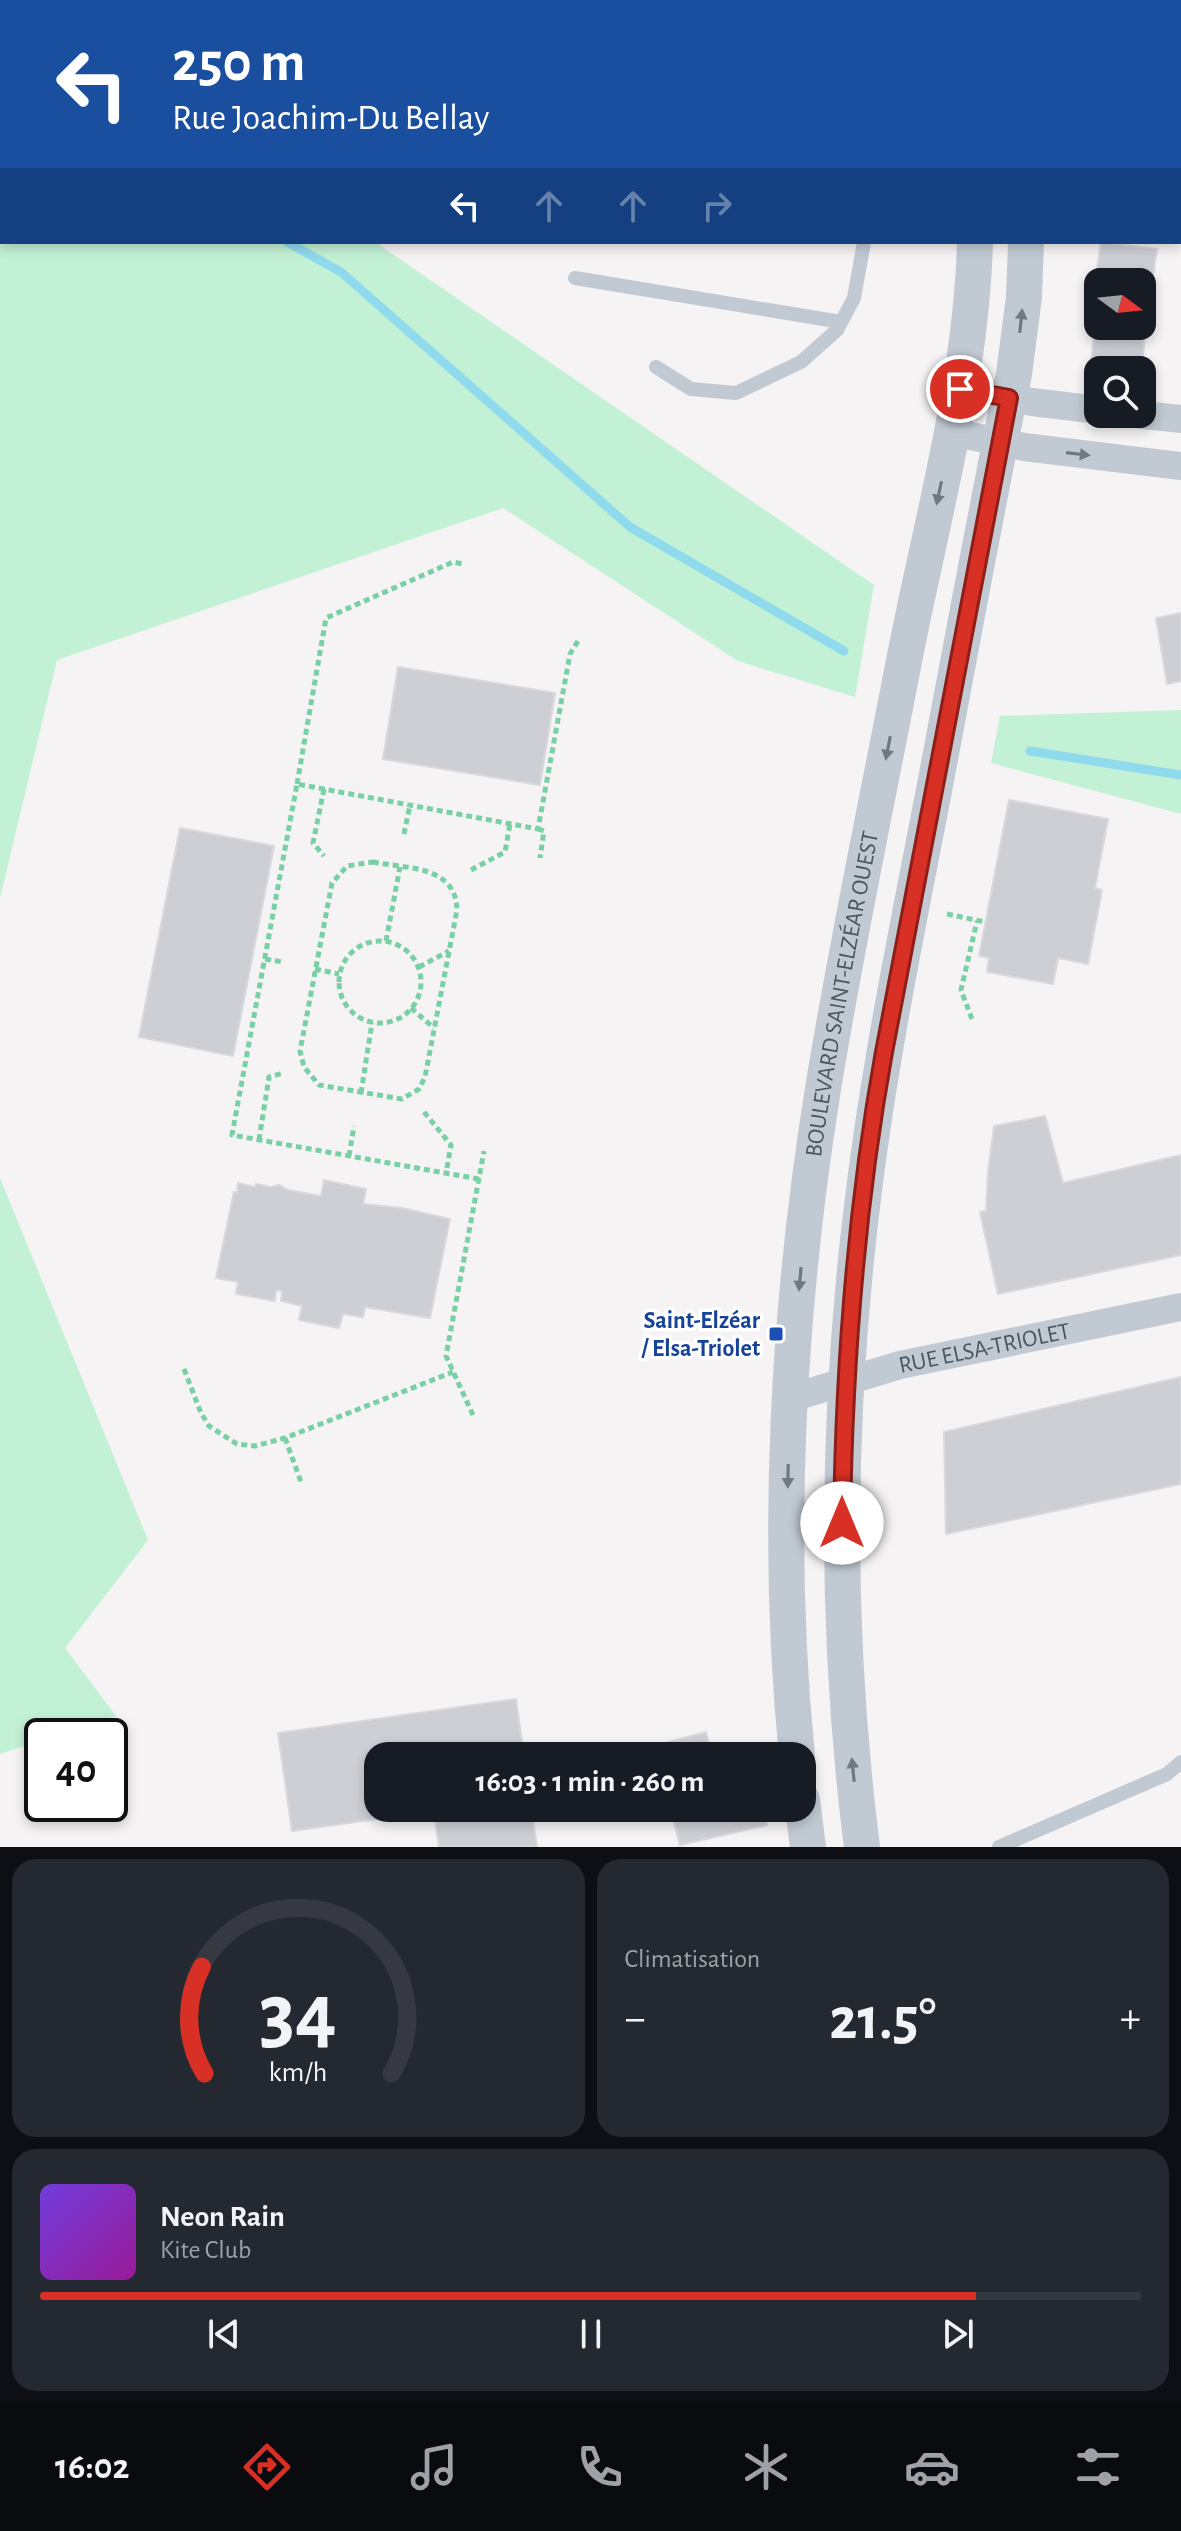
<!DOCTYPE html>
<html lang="fr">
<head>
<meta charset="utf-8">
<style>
	:root { --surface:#171b24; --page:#242831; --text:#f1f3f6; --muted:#9ea1a6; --line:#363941; --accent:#d93025 }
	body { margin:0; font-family:"Alegreya Sans",sans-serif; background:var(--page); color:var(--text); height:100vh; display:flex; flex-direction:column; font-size:30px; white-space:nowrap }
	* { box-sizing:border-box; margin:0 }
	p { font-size:26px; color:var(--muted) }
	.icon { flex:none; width:44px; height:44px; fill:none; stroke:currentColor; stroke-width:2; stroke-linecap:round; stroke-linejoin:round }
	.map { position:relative; height:1847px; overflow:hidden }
	.drawer { display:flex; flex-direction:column; gap:12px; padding:12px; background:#0d0f14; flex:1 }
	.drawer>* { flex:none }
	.hud { position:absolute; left:0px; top:0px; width:1182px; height:244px; box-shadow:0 4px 12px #0003; background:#1a4fa0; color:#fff; overflow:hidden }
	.needle { width:52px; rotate:105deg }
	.controls { position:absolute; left:1084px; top:268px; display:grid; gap:16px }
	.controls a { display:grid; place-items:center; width:72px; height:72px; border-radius:16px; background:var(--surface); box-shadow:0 4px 12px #0003; font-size:40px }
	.speed { position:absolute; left:24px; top:1718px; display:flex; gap:16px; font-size:40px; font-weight:700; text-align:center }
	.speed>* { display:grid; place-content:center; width:104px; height:104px; border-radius:50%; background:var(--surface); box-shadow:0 4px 12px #0003; line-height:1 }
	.speed .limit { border:4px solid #111; border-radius:12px; background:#fff; color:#111 }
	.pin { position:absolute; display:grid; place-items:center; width:68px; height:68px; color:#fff; margin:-34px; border:4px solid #fff; border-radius:50%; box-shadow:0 2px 8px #0007 }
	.me { position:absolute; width:88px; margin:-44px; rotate:0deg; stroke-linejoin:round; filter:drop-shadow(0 0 6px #0008) }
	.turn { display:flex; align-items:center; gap:28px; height:168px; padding:0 40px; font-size:36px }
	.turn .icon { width:104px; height:104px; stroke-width:2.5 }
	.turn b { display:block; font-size:56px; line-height:68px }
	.lanes { display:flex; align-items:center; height:76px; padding:0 40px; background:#0003; justify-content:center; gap:40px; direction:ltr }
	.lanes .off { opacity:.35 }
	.big { font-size:60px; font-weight:600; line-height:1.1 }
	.drawer .tile { flex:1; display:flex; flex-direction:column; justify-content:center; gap:12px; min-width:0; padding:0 28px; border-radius:24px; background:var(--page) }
	.drawer .dial { align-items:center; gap:0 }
	.dial svg { height:208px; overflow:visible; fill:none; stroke:var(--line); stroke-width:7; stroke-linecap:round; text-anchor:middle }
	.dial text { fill:var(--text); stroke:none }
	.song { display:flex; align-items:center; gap:24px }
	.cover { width:96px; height:96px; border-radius:12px; background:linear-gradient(135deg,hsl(260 70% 55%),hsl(300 70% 35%)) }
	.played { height:8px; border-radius:4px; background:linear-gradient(90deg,var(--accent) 85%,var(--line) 85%) }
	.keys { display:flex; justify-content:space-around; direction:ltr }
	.heat { display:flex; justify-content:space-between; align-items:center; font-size:44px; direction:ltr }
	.drawer .tiles { flex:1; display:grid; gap:12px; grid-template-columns:1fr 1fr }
	.tile:last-child { grid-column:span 2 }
	.trip { position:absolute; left:364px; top:1742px; width:452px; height:80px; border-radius:24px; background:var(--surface); box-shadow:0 4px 12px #0003; font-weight:600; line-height:80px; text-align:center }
	.tab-bar { display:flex; height:128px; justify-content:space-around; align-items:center; background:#090b0e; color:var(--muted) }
	.tab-bar .icon { width:56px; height:56px }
	.tab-bar .on { color:var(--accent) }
	.tab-bar b { font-size:36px; color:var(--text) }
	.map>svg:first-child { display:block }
</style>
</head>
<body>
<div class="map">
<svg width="1181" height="1847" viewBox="0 0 1181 1847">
	<rect width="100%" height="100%" fill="#f5f3f3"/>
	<path fill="#c3f1d5" d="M0,0H383L2,2V242H375L874,585L855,697L738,661L503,508L57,660L0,898Z
		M1181,710V814L991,763L1000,716Z
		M0,1178L148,1540L65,1648L116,1716L52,1736H42V1740L0,1754Z"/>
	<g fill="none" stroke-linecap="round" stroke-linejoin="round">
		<path stroke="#90daee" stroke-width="9" d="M0,92L2,93
			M287,242L341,272L630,527L844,651
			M1030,751L1181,775"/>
	</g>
	<path fill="#cdcfd5" stroke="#d7d9de" stroke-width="2" d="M534,0H653V2Z
		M1101,242L1157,249L1150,296L1142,294V282H1098V297L1093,296Z
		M1096,311L1098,326H1134V332L1145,333L1142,370L1091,366Z
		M1181,613V681L1167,684L1156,618Z
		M398,667L555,693L540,785L383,759Z
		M1009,800L1108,819L1095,888L1102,890L1088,964L1058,958L1053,984L987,972L989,958L979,956Z
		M180,828L274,846L233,1056L139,1037Z
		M1045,1116L1063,1183L1181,1155V1255L998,1294L980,1212L986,1211L988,1172L994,1126Z
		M324,1180L366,1189L363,1204L402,1208L450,1219L430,1318L365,1307L363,1317L343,1314L339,1328L299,1320L302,1306L281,1301L282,1291L276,1290L275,1301L236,1294L238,1282L216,1278L234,1192L237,1193L238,1183L255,1187L256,1184L271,1187L279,1185L288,1190L321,1196Z
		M1181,1377V1484L946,1534L944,1432Z
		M516,1699L524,1756H378V1808H531L537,1847H439L434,1811L292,1831L278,1733Z
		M706,1732L712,1756H656L654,1746Z
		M670,1808H763L767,1825L680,1845Z"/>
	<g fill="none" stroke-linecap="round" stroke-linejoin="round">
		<path stroke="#7ad0a6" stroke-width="5" stroke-dasharray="6 4" stroke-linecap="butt" d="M297,784L326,618L453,562L463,564
			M324,789L313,843L324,856
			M538,829L544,831L540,858
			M404,834L410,805
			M373,862C407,869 456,865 457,910L425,1077L419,1089L402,1099L319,1085L304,1067L300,1051L332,883L347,866Z
			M471,870L505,852L510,824
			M947,914L985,922
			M339 982a41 41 0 1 1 82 0a41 41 0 1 1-82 0Z
			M386,941L400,867
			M265,959L283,962
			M419,967L449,951
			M315,969L339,974
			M411,1008L434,1028
			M972,1019L961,990L977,921
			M361,1093L372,1023
			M424,1112L451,1145L446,1173
			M259,1140L269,1077L283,1073
			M349,1156L354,1126
			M479,1179L232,1135L297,784L538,829L570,654L578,641
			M184,1369L201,1413L209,1426L237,1444L255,1446L285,1438L453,1372
			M473,1415L446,1356L484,1151
			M285,1438L301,1482"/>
		<path stroke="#c1cad2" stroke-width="14" d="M575,278L841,322
			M656,367L691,389L736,393L801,362L837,330L854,298L864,242
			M999,1847L1167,1774L1181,1762"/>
		<g stroke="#c1cad2" stroke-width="28">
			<path d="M960,389L1032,402L1098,410"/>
			<path d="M1135,414L1181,419"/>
			<path d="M951,432L1024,447L1181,466"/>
			<path id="s1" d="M791,1398L900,1365L1181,1307"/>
		</g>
		<g stroke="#c1cad2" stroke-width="36">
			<path d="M983,2V0"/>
			<path d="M1031,2V0"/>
			<path id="s2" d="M797,1756C775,1537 788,1306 823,1089C846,947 876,807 903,666C930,525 971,386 975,242"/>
			<path d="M802,1800L808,1847"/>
			<path d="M862,1847C834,1627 836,1410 864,1190C881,1054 909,920 935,785C961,648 986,510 1014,374L1024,297L1026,242"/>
		</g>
	</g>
	<defs><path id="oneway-solid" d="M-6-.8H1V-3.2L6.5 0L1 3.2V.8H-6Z" transform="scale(2)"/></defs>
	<g fill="#6e7983">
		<use href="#oneway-solid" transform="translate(1021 321) rotate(-84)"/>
		<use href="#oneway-solid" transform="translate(1078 454) rotate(7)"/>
		<use href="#oneway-solid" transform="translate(939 493) rotate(102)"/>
		<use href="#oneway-solid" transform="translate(888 748) rotate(101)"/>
		<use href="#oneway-solid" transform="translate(800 1279) rotate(95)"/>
		<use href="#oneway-solid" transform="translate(788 1476) rotate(91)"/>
		<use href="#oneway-solid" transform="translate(853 1770) rotate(-96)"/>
	</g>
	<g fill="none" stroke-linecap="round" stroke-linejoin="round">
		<defs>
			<path id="route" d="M842,1523C844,1366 856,1207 884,1052L1009,398L960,389"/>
		</defs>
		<use href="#route" stroke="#8d1f18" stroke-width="20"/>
		<use href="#route" stroke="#d93025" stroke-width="14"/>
	</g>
	<rect fill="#1a4fb4" stroke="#fff" stroke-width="3" x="768" y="1326" width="16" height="16" rx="4"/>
	<g text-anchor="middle" stroke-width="7" stroke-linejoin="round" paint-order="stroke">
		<g font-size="24" fill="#4a5661" stroke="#fff">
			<text dy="8" stroke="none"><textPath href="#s2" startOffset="766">BOULEVARD SAINT-ELZÉAR OUEST</textPath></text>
			<text dy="8" stroke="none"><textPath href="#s1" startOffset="200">RUE ELSA-TRIOLET</textPath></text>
		</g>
		<g font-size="24" font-weight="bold" fill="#164399" stroke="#fff" text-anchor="end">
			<text x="760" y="1328">Saint-Elzéar<tspan x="760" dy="28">/ Elsa-Triolet</tspan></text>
		</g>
	</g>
</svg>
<div class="controls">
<a><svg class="needle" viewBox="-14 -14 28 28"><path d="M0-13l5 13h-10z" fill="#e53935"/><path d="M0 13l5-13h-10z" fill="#9ea1a6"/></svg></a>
<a><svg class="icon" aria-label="search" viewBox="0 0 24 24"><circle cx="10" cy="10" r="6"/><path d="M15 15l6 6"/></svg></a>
</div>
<div class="speed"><div class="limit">40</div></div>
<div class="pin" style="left:960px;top:389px;background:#d93025"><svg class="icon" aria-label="arrive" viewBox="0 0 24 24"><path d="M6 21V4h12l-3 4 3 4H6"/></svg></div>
<svg class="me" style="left:842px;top:1523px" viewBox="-20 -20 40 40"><circle r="19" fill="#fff"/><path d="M0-13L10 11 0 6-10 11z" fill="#d93025"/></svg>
<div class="trip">16:03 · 1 min · 260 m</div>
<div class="hud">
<div class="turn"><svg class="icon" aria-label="left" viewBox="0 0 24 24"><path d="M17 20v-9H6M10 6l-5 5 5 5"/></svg><div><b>250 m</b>Rue Joachim-Du Bellay</div></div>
<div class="lanes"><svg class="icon" aria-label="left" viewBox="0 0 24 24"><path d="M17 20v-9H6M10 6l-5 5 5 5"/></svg><svg class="icon off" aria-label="ahead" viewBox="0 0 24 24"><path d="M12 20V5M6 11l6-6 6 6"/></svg><svg class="icon off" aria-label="ahead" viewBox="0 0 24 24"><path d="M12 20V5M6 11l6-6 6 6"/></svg><svg class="icon off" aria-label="right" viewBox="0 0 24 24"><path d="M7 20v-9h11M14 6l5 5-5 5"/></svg></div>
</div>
</div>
<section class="drawer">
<div class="tiles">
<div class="tile dial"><svg viewBox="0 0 100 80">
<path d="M14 69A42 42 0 1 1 86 69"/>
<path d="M14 69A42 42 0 0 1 13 28" stroke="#d93025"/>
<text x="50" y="56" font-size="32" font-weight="700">34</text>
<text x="50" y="72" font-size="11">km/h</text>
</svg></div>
<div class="tile"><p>Climatisation</p>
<div class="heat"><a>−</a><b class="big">21.5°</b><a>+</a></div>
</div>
<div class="tile">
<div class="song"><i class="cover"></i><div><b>Neon Rain</b><p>Kite Club</p></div></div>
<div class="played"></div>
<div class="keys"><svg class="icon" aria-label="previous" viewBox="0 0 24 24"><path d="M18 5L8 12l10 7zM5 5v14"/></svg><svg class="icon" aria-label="pause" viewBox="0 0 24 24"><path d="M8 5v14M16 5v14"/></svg><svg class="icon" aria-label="next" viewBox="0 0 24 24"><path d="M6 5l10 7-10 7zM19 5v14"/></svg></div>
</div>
</div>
</section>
<nav class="tab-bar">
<b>16:02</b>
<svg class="icon on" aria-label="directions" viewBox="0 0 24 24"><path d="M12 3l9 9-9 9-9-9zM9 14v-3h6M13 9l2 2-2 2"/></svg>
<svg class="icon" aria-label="music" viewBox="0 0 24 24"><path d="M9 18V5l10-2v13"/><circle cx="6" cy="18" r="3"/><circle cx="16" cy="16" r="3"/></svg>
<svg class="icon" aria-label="phone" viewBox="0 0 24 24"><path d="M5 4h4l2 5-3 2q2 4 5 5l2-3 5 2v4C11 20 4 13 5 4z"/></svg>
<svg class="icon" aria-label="climate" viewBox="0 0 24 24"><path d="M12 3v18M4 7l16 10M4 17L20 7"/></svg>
<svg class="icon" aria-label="car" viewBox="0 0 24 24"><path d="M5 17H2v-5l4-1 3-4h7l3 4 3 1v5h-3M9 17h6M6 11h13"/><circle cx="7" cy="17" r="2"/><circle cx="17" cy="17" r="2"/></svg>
<svg class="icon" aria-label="filters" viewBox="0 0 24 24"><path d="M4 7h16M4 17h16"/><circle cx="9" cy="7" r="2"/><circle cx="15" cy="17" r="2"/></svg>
</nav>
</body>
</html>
